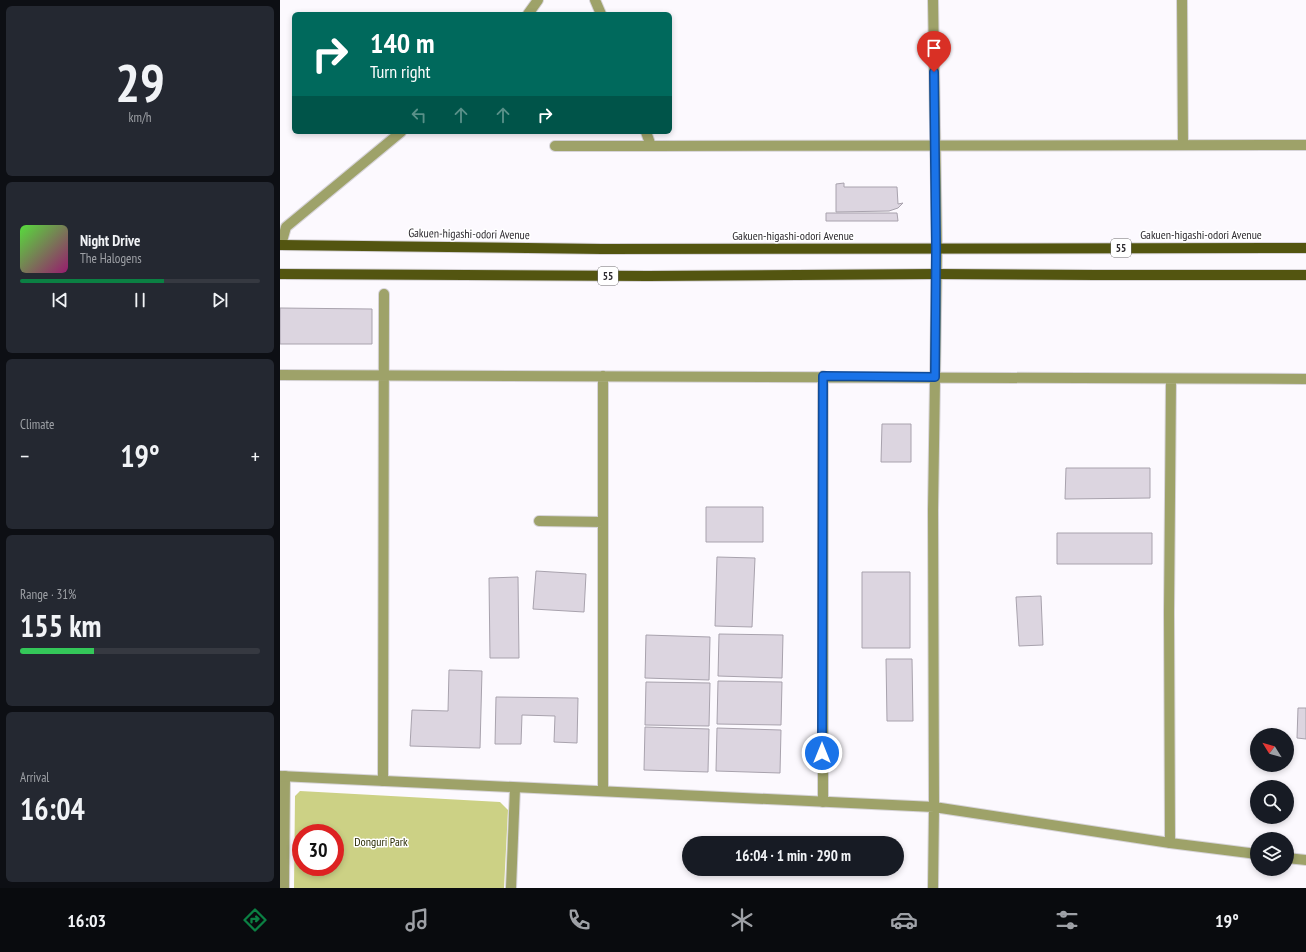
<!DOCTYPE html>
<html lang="en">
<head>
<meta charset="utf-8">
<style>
	:root { --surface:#171b24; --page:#242831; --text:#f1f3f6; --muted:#9ea1a6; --line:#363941; --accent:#0b8043 }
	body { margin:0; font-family:"PT Sans Narrow",sans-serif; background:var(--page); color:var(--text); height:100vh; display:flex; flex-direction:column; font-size:15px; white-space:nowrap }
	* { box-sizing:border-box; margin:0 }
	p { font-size:13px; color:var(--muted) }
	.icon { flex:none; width:22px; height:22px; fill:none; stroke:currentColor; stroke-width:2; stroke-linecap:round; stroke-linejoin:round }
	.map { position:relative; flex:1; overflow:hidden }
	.sheet { display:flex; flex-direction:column; gap:6px; padding:6px; background:#0d0f14; width:280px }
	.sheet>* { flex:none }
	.hud { position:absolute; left:12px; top:12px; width:380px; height:122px; border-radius:6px; box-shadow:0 2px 6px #0003; background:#00695c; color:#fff; overflow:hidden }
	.needle { width:26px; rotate:307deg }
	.buttons { position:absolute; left:970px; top:728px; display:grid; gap:8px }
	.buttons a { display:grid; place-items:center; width:44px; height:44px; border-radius:50%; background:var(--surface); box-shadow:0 2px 6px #0003; font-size:20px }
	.speed { position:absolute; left:12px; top:824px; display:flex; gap:8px; font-size:20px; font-weight:700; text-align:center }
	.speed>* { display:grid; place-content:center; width:52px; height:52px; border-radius:50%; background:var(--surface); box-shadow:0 2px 6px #0003; line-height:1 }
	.speed .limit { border:6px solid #d22; background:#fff; color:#111 }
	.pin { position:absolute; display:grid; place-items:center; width:34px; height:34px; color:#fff; margin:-41px -17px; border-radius:50% 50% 50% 0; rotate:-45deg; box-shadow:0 0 4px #0007 }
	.pin .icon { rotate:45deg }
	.me { position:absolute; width:44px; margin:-22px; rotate:0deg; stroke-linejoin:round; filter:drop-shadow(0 0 3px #0008) }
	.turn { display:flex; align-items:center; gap:14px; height:84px; padding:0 12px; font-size:18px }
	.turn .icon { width:52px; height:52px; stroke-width:2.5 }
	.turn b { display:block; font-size:28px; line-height:34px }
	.lanes { display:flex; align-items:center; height:38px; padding:0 12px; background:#0003; justify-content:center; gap:20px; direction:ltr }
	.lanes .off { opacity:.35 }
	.big { font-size:30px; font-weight:600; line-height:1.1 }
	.sheet .tile { flex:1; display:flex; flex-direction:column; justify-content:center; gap:6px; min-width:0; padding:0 14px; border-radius:6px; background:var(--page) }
	.sheet .dial { align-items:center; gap:0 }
	.dial b { font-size:52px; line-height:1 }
	.song { display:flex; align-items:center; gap:12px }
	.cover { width:48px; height:48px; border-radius:6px; background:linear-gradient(135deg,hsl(110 70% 55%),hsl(320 70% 35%)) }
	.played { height:4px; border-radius:2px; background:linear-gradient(90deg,var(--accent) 60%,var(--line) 60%) }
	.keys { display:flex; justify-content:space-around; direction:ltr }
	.heat { display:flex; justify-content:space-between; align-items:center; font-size:22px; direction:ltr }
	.charge { height:6px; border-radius:3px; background:linear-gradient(90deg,#34c759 31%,var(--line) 0) }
	.trip { position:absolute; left:402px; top:836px; width:222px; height:40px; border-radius:20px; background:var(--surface); box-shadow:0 2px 6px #0003; font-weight:600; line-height:40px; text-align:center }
	.dock { display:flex; height:64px; justify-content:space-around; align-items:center; background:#090b0e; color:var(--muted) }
	.dock .icon { width:28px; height:28px }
	.dock .active { color:var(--accent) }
	.dock b { font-size:18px; color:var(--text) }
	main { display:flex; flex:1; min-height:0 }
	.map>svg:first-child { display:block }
</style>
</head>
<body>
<main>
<section class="sheet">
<div class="tile dial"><b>29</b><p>km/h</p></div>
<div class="tile">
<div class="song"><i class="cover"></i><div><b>Night Drive</b><p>The Halogens</p></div></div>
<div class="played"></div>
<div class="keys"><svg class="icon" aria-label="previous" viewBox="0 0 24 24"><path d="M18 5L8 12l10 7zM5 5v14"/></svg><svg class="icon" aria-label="pause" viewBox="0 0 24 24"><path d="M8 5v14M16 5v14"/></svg><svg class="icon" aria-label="next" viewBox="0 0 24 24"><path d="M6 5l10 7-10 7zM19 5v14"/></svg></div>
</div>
<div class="tile"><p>Climate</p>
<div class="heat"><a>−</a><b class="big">19°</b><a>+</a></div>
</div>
<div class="tile"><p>Range · 31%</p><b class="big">155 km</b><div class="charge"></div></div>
<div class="tile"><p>Arrival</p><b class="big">16:04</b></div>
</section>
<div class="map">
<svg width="1026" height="888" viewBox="0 0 1026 888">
	<rect width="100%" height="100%" fill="#fcf9fe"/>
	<path fill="#ccd185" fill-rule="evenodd" d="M20,791L220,802L228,810L224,888H14L15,796ZM21,833H55V867H21Z"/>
	<path fill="#dcd5e0" stroke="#a8a2ad" d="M564,183V187H617L618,204L623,203L618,208L609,211L556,212V184Z
		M546,213H617L618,221H546Z
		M0,308L92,309V344H0Z
		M602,424H631V462H601Z
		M786,468H870V498L785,499Z
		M426,507H483V542H426Z
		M777,533H872V564H777Z
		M437,557L475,558L472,627L435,626Z
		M256,571L306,574L304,612L253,609Z
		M582,572H630V648H582Z
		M238,577L239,658H210L209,578Z
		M761,596L763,645L739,646L736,597Z
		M439,634L503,635L502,678L438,676Z
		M366,635L430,637L429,680L365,678Z
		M606,659H632L633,721H607Z
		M169,670L202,671L200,748L130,746L132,710L168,711Z
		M438,681L502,682L501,725L437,724Z
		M366,682L430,683L429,726L365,725Z
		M216,697L298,698L297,743L274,742L275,716L242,715L241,744H215Z
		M1018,708H1026V739L1017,738Z
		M365,727L429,729L428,772L364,770Z
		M437,728L501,730L500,773L436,771Z"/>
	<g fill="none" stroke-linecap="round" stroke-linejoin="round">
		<defs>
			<path id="minor" d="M315,0L321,14
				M902,0L903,145
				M248,14L258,0
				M366,132L371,146L1026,145
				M275,146H371
				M1,245L6,227L121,132
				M0,375L1026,379
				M543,376V802
				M259,521L323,522
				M103,781L104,294
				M323,791V376
				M890,843L889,613L891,379
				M4,888L5,776
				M231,888L235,788"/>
			<path id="tertiary" d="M0,776L654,807L890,843L977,854
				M1007,858L1026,860
				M653,888L654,807L653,510L657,249L653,0"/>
			<path id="primary" d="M0,245L322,249L1026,248
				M0,274L368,276L656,274L816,275H1026"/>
		</defs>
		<use href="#minor" stroke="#d7d4d9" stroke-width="12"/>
		<use href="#tertiary" stroke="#d7d4d9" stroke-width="12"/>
		<use href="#primary" stroke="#d7d4d9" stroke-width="12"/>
		<use href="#minor" stroke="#9ea269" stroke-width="10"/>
		<use href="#tertiary" stroke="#9ea269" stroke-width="10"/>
		<use href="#primary" stroke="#535510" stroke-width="10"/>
	</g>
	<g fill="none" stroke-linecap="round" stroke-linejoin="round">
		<defs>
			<path id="route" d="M542,753L543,376L655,377L656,249L654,72"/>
		</defs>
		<use href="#route" stroke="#114b97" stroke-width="10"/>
		<use href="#route" stroke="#1a73e8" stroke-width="7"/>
	</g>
	<g text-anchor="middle" stroke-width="3" stroke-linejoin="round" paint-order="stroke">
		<g fill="#fff" stroke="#6c6a6d" stroke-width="1">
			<rect x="831" y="239" width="20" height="18" rx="3"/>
			<rect x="318" y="267" width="20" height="18" rx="3"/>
		</g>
		<g font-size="11" font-weight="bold" fill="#2d2a2f">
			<text x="841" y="252">55</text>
			<text x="328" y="280">55</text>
		</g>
		<g font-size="12" fill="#2d2a2f" stroke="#fff">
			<text transform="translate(189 234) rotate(1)" y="4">Gakuen-higashi-odori Avenue</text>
			<text x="921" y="239">Gakuen-higashi-odori Avenue</text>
			<text x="513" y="240">Gakuen-higashi-odori Avenue</text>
		</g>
		<g font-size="12" fill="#2c2d06" stroke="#fff">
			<text x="101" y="846">Donguri Park</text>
		</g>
	</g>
</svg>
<div class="buttons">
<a><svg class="needle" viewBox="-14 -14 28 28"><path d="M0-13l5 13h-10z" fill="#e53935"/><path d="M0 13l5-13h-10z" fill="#9ea1a6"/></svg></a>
<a><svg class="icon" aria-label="search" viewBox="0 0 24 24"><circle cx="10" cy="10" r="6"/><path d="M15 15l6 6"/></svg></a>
<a><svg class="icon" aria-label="layers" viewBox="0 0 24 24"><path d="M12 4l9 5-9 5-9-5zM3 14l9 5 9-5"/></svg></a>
</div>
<div class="speed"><div class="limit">30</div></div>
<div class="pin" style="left:654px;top:72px;background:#d93025"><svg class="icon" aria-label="arrive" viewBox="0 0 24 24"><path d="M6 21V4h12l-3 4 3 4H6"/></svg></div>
<svg class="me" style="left:542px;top:753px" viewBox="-20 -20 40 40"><circle r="17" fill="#1a73e8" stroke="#fff" stroke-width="3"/><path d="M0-11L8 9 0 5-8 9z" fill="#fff"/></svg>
<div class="trip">16:04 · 1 min · 290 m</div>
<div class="hud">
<div class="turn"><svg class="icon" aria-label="right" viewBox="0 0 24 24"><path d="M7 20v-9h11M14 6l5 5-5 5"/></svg><div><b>140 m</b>Turn right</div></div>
<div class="lanes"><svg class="icon off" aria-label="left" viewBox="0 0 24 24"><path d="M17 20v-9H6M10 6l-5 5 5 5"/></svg><svg class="icon off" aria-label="ahead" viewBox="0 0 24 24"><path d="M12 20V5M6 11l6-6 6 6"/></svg><svg class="icon off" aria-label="ahead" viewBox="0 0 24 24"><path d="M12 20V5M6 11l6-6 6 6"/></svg><svg class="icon" aria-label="right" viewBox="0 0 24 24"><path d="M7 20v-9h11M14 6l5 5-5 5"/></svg></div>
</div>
</div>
</main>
<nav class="dock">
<b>16:03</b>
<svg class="icon active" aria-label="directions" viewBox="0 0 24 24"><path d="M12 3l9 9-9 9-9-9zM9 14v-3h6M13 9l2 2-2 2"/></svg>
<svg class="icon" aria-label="music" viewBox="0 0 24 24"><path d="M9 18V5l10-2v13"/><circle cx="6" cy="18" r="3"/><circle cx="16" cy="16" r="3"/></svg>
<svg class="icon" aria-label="phone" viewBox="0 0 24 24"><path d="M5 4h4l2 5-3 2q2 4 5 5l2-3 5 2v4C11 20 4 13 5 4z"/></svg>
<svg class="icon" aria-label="climate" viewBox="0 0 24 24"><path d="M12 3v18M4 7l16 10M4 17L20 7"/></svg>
<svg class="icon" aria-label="car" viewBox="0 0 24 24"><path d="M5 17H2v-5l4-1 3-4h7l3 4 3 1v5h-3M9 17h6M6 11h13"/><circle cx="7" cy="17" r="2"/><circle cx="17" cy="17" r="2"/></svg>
<svg class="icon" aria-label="filters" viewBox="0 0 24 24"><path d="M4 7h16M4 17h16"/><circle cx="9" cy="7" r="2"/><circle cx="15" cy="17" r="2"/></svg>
<b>19°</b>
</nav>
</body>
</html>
